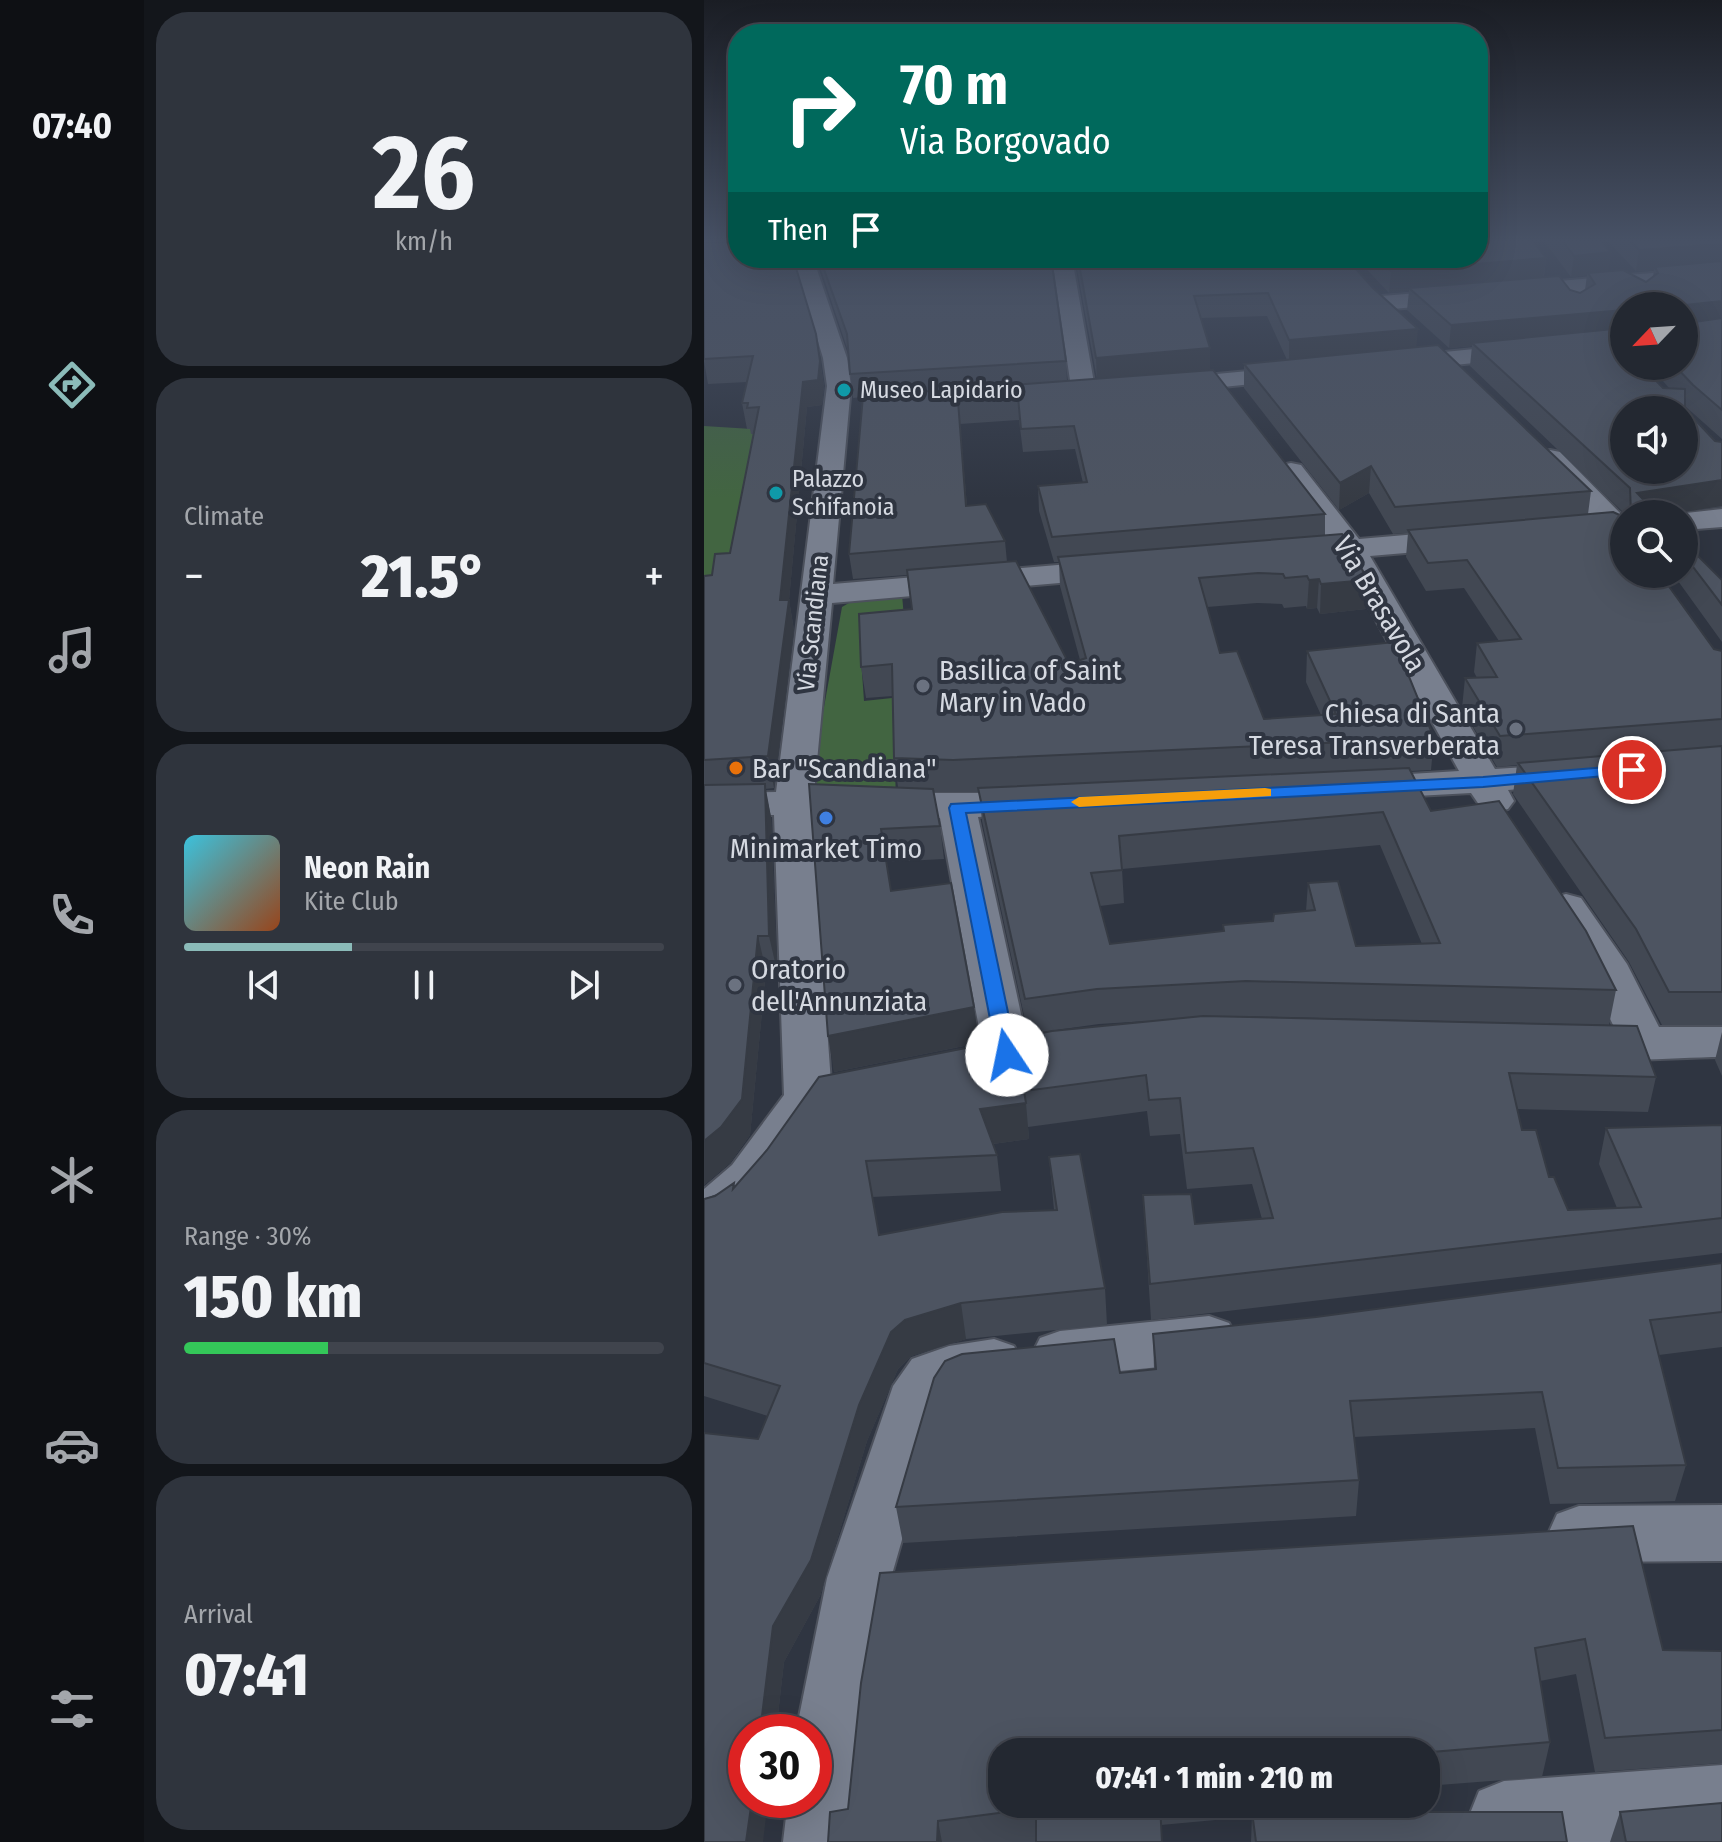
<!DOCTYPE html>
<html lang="en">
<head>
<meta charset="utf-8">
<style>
	:root { --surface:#232831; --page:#2f343d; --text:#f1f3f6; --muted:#a3a6ab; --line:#40444d; --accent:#8bbbb9 }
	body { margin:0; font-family:"Fira Sans Condensed",sans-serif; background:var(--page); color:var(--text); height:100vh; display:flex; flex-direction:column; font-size:30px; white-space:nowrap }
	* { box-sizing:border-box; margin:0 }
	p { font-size:26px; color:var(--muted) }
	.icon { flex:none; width:44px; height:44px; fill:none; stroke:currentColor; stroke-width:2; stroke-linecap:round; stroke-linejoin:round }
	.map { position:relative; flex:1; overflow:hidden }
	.side { display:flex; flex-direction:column; gap:12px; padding:12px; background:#13161b; width:560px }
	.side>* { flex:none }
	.guide { position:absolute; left:24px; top:24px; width:760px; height:244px; border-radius:32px; box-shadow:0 8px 32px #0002,0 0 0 2px var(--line); background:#00695c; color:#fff; overflow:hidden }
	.needle { width:52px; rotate:245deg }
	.buttons { position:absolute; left:906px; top:292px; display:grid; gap:16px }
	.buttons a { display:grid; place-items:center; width:88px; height:88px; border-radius:50%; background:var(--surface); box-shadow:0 8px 32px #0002,0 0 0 2px var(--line); font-size:40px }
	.speed { position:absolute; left:24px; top:1714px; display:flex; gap:16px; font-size:40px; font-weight:700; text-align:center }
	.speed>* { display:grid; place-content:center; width:104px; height:104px; border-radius:50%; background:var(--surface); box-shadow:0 8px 32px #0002,0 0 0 2px var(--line); line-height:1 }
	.speed .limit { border:12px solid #d22; background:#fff; color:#111 }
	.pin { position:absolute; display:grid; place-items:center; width:68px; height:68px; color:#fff; margin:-34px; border:4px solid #fff; border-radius:50%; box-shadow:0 2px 8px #0007 }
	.me { position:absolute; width:88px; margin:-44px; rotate:349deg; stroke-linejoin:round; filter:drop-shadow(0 0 6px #0008) }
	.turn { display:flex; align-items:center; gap:28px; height:168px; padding:0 40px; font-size:36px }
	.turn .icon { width:104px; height:104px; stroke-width:2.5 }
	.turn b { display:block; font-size:56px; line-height:68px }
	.then { display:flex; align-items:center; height:76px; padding:0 40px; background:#0003; gap:16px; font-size:30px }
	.big { font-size:60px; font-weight:800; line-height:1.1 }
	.side .tile { flex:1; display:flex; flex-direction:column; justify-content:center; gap:12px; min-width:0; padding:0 28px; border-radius:32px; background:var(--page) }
	.side .dial { align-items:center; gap:0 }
	.dial b { font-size:104px; line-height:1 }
	.song { display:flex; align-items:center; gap:24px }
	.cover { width:96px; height:96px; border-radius:12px; background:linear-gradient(135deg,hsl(190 70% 55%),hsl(20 70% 35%)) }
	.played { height:8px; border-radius:4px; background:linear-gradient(90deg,var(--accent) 35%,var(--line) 35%) }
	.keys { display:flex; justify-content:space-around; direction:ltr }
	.heat { display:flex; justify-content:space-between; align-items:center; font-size:44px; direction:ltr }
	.charge { height:12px; border-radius:6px; background:linear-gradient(90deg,#34c759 30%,var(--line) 0) }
	.trip { position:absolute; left:284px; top:1738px; width:452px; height:80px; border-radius:32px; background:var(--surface); box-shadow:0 8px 32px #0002,0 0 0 2px var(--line); font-weight:800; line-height:80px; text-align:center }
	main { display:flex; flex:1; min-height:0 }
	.dock { display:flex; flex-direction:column; width:144px; justify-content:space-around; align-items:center; background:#0e1014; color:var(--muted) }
	.dock .icon { width:56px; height:56px }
	.dock .selected { color:var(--accent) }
	.dock b { font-size:36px; color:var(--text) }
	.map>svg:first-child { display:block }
</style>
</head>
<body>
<main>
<nav class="dock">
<b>07:40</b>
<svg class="icon selected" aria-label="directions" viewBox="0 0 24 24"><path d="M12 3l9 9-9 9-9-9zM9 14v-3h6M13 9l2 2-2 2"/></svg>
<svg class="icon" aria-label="music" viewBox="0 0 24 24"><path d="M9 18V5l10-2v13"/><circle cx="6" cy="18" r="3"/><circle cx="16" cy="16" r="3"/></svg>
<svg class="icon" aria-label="phone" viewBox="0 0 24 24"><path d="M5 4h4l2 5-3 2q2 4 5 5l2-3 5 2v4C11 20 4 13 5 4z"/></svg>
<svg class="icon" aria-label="climate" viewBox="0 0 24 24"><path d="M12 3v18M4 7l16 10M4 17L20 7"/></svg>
<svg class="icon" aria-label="car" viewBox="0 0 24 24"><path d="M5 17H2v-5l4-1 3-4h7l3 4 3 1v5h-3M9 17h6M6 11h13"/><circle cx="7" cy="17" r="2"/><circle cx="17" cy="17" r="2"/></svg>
<svg class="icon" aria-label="filters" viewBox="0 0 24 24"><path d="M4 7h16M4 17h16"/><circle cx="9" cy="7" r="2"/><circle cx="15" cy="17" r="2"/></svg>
</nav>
<section class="side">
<div class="tile dial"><b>26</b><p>km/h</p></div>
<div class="tile"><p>Climate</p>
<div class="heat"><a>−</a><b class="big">21.5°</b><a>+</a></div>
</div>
<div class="tile">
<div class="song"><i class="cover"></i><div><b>Neon Rain</b><p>Kite Club</p></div></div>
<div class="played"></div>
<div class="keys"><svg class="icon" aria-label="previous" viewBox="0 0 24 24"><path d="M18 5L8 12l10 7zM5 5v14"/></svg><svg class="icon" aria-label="pause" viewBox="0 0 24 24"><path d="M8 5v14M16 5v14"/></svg><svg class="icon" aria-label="next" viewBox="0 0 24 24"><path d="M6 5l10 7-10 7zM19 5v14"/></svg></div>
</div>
<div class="tile"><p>Range · 30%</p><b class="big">150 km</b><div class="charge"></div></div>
<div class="tile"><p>Arrival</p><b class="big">07:41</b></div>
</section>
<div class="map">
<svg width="1018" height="1842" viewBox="0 0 1018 1842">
	<rect width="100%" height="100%" fill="#2f3541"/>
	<path fill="#426541" d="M0,426L48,429L59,434L32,582L0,584Z
		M198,595L202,639L156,644L160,701L188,698L192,797L104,796L138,607L150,600Z"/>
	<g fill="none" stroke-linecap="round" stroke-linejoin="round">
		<defs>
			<path id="minor" d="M89,258H109L143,358L147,386L129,584L413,560L424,563L428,569L424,575L413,578L128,603L110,793H335L349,796L354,804L349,812L274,817L326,1055L319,1066L303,1071L287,1066L280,1055L236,818L108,816L128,1097L64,1191L18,1232L0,1238V1189L28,1165L80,1095L70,815H0V793L72,792L123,386L119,358Z
				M348,258H368L392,394L389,399L380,401L368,394Z
				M1018,267V279L678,310L667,303L678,296Z
				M920,334V348L691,371L679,364L691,357Z
				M597,366L606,368L609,373L606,378L460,393L448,386L460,379Z
				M846,450L856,452L920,517V543L910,540L836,464L832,458L836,452Z
				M587,463L597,465L655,539L760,530L770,533L775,539L770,545L760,548L666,556L791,769L870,764L883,767L889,775L883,783L804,790L810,801L804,809L791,812L778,809L767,793L657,799L644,796L638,788L644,780L657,777L755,771L638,559L591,563L580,560L576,554L580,548L626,542L573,471L577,465Z
				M1018,509V527L980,530V514H973Z
				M862,894L877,898L923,964L955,1027H1018V1057C971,1057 911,1065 867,1053L860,1042L867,1031L910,1027L880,965L841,907L847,898Z
				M505,1316L525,1323L533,1339L525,1355L505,1362L356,1377L336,1370L328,1354L336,1338L356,1331Z
				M290,1339L310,1346L318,1362L310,1378L248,1393L235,1411L187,1578L163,1717L151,1842H79L84,1800H110V1732H93L95,1717L123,1578L189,1386L208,1359L245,1346Z
				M1018,1505V1561L875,1562L853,1554L844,1534L853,1514L875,1506Z
				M1018,1765V1835L927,1842H777L765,1816L775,1791L800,1781Z"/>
		</defs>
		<use href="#minor" stroke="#4c515c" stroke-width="4"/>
		<use href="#minor" fill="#787f8e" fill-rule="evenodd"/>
	</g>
	<path fill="#424853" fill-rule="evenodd" d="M840,241H896L907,252L904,271L942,282L949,277L950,270L932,271L904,241H1018V439L981,406V409L1011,441L1018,442V507L967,514H921L766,366L768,346L745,348L703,310L705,291L685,293L652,258H842L840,277L866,290L876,293L881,290L883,275L867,277ZM920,306L980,366H946L965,388H959L920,366Z
		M0,243L112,334L120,386L118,405L103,407L85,600L90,630L70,788L61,789L67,817L73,971H62L46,1135L26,1163L0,1185V576L8,575L26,553L50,434H47L46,429H43L38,403L43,382L4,384L0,361Z
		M113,258H347L362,361L363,381L393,379L371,258H642L712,348L887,491L884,514L920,574L1010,649L1018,651V1025H958L925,962L809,794L813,765L793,767L758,708L761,678H773L770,672L773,643L795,641L760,588L722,591L702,557L704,533L689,534L665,493L635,510L540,388V364L583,360L563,316L497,318L506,348V370L621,514V535L664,580L662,609L616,614L613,608L603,609L602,606L580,608L578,604L553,603L503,607L516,653L560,719L617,715L602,682L603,651L730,738L727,770L707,771L727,811L912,990L905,1025L531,1016L952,1077L944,1112L813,1109L818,1130L864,1210L913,1208L895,1164L902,1128L1018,1125V1253L447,1320L439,1195L491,1224L558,1219L548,1184L483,1189L476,1134L446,1136L443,1111L324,1127L325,1139L289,1144L293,1155L297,1191L168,1197L175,1235L350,1210L345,1157L401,1288L403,1325L262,1339L207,1356L194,1369L163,1441L116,1596L80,1662L72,1732H42L54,1439L64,1416L0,1396V1199L443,1021L395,1024L324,1034L278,821L275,792H230L236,826L240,859L182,862L187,891L270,1007L275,1043L130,1072L105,784L194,787L190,758L189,696L162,698L157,667L208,609L203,575L149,579L145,554L159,397L149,398L144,351ZM315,420L319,452L371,449L379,483L334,486L335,511L350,562H355L356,586L376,660L365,664L303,562L301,541L263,506L256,424ZM676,845L718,944L652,946L604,883L602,911L569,921L519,925V931L406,944L396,906L420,903L418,869Z
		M980,542L1018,580V642L969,574H980Z
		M1018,1032V1076L1011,1060Z
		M1018,1263V1347L955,1355L982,1465L971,1501L846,1504L831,1428L650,1437L655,1480L652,1516L199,1543L192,1507L416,1373L450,1369L449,1334L612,1317Z
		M929,1526L959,1650L1018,1651V1763L891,1772L872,1674L836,1681L846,1742L838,1777L722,1786V1752H298V1804H569L555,1812H858L863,1842H547L548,1815L544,1817L457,1825L458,1842H124L126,1812L144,1809L157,1683L176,1573Z
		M916,1812L922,1842H906Z"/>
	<path fill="#363b44" d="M1018,244V265L951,267L950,270L932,271L935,250Z
		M907,252L904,274L884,273L883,275L867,277L870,256Z
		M842,258L839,279L705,288V291L685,293L687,271Z
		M1018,301V323L980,327L982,305Z
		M920,310V332L768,343V346L745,348L747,325Z
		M714,329L712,352L585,364V340Z
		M506,348V371L393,382L392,358Z
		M116,361L120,386L118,405L103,407L85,600L90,630L70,788L64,756L76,600L99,382Z
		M667,466L665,493L635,510L636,483Z
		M1018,480V506L967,514H929L933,493Z
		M615,579L613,608L603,609L605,580Z
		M664,580L662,609L616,614L617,584Z
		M61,784L67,817L73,971L65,936Z
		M54,936L62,971L46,1135L26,1163L0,1185V1141Z
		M270,1007L275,1043L130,1072L124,1036Z
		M322,1103L325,1139L281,1145L276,1109Z
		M257,1303L262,1339L207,1356L194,1369L163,1441L116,1596L80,1662L72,1732H56L69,1626L155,1405L187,1332L201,1320Z
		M48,1800H64L59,1842H42Z
		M544,1804H569L544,1817Z
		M234,1821L238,1842H233Z"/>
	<path fill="#4d5461" stroke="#363b44" stroke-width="2" fill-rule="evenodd" d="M774,241H829L842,258L687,271L673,258H774Z
		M859,241H897L907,252L870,256Z
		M927,241H1018V244L935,250Z
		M34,242V258H89L112,334L116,361L114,380L99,382L76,600H85L64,756L0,760V576L8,575L11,554L26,553L55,407L43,408L44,403H38L49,356L0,359V243Z
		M116,258H347L362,361L146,374L143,334Z
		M374,258H642L669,288L714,329L585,340L564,293L490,296L506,348L392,358Z
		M1018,261V301L982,305L981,320L984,323L1018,318V410L989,385L971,366H980V306H920V310L747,325L705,288L855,276L866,290L876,293L891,284L884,273L919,270L942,282L954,273L951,267Z
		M920,328V339L917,345L920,348V366H938L959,388L981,389V409L1011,441L1018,442V480L933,493L953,514H927L926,488L768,343ZM920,410H980V470H920Z
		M734,345L887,491L691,507L667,466L636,483L540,364Z
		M509,370L621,514L348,537L334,486L383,482L370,426L317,429L314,397L254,401L262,506L282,504L301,541L145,554L159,396Z
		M909,512L920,517V574H956L1010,649L1018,651V719L796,736L761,678L793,677L773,643L817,639L763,560L724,563L704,530Z
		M638,534L664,580L617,584L615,579L605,580L603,576L581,578L579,574L554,573L495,578L516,653L533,651L560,719L632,714L603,651L691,642L730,738L249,760L190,758L188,664L157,667L155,614L208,609L203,570L312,561L365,664L382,658L354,557Z
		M980,542L1018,580V605L980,555Z
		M1018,746V992H965L932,929L814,763Z
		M705,768L727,811L795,801L882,931L912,990L542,981L393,989L321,999L274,788ZM679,812L736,943L652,946L634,881L604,883L611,910L570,914L569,921L519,925L520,931L406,944L387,873L418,870L415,836Z
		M61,784L65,936H54L38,1099L17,1127L0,1141V785Z
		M105,784L229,789L236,826L177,829L187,891L247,883L270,1007L124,1036Z
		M499,1016L933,1026L952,1077L805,1073L818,1130H832L845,1177H850L864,1210L937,1207L902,1128L1018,1125V1218L446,1284L439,1195L487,1194L491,1224L569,1218L549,1148L482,1153L476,1098L445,1100L442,1075L320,1091L322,1103L276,1109L293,1155L162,1161L175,1235L298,1212L353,1210L345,1157L376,1154L401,1288L257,1303L201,1320L187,1332L155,1405L107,1560L69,1626L56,1732H42V1800H48L42,1842H0V1433L54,1439L76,1386L0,1363V1199L11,1196L30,1183L29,1189L63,1150L115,1077L348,1031Z
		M1018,1263V1312L946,1320L982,1465L854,1468L838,1392L646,1401L655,1480L192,1507L230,1378L241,1361L258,1354L410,1339L416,1373L452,1369L449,1334L612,1317Z
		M929,1526L959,1650L1018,1651V1730L901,1738L881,1639L831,1648L846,1742L728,1752L725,1767H722V1752H298V1804H456L458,1842H332V1808L234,1821L233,1842H124L126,1812L144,1809L157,1683L176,1573Z
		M1018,1803V1842H922L916,1812Z
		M548,1812H858L863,1842H552Z"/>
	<linearGradient id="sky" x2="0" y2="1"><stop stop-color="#1a1d24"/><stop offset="0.48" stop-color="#475165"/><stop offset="1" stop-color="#475165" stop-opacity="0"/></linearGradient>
	<rect width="1018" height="499" fill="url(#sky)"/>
	<path fill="#1a73e8" stroke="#114b97" stroke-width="2" d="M928,765L936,770L934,773L779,787L262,813L313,1055L303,1061L293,1055L245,808L247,804L779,777Z"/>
	<path fill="#f59e0b" d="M561,788L567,789V796L375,807L367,802L375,797Z"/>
	<g fill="#0f9aa8" stroke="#2f3541" stroke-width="3">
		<circle cx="140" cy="390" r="8"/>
		<circle cx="72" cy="493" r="8"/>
	</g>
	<g fill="#6b7280" stroke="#2f3541" stroke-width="3">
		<circle cx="219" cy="686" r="8"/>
		<circle cx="812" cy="729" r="8"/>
		<circle cx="31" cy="985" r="8"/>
	</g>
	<circle fill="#e8710a" stroke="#2f3541" stroke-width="3" cx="32" cy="768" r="8"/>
	<circle fill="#3f7fe0" stroke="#2f3541" stroke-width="3" cx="122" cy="818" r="8"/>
	<g text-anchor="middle" stroke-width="8" stroke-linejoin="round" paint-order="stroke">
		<g font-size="24" fill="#d5d9e1" stroke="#2f3541" text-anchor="start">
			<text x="156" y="398">Museo Lapidario</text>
			<text x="88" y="487">Palazzo<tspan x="88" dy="28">Schifanoia</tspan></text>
		</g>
		<g font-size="24" fill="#d5d9e1" stroke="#2f3541">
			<text transform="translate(109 623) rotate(-84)" y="8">Via Scandiana</text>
		</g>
		<g font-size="28" fill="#d5d9e1" stroke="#2f3541">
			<text transform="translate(676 604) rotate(59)" y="10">Via Brasavola</text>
		</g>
		<g font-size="28" fill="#d5d9e1" stroke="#2f3541" text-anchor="start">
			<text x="235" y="680">Basilica of Saint<tspan x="235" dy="32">Mary in Vado</tspan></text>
			<text x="796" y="723" text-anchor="end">Chiesa di Santa<tspan x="796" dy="32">Teresa Transverberata</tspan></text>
			<text x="48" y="778">Bar "Scandiana"</text>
			<text x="122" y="858" text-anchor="middle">Minimarket Timo</text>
			<text x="47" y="979">Oratorio<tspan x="47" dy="32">dell'Annunziata</tspan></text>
		</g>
	</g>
</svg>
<div class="buttons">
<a><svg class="needle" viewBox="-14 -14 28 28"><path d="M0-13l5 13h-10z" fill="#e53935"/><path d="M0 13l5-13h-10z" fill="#a3a6ab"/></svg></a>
<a><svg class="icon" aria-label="sound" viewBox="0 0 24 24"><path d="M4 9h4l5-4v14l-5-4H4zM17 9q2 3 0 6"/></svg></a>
<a><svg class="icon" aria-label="search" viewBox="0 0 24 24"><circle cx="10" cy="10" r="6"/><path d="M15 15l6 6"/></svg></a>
</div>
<div class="speed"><div class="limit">30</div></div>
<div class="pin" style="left:928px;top:770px;background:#d93025"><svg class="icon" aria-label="arrive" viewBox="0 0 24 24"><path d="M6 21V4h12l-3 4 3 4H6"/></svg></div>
<svg class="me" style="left:303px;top:1055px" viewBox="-20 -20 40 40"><circle r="19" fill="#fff"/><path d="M0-13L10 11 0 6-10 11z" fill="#1a73e8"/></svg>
<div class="trip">07:41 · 1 min · 210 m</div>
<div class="guide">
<div class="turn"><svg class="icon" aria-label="right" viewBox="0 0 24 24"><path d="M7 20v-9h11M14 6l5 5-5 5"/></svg><div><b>70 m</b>Via Borgovado</div></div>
<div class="then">Then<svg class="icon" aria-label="arrive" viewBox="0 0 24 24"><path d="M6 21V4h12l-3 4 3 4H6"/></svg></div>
</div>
</div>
</main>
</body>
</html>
